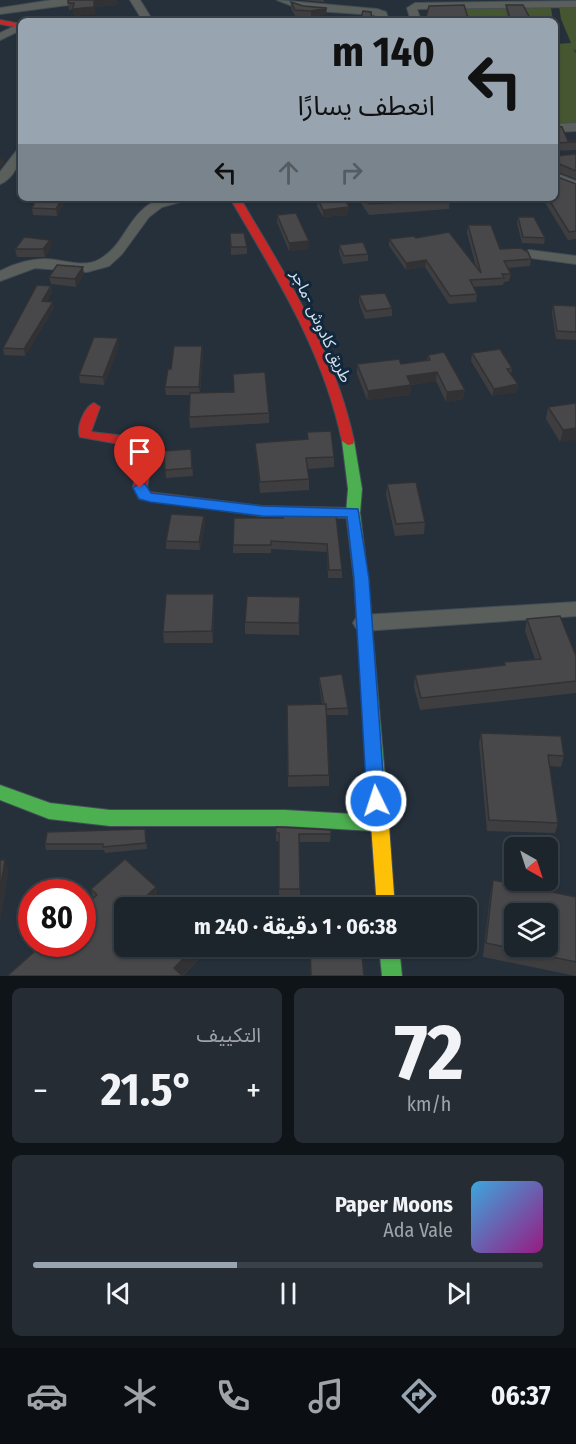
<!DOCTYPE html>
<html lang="ar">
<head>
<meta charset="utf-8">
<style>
	:root { --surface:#1c242c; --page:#252c34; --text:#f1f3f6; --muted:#a0a4a9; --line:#3a4148; --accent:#98a5b1 }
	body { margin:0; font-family:"Fira Sans Condensed","Noto Sans Arabic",sans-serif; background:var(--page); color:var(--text); direction:rtl; height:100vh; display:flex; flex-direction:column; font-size:22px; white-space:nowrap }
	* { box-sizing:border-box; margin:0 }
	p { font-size:20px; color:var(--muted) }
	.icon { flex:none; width:33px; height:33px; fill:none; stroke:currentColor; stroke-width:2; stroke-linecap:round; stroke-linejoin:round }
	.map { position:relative; height:976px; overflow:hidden; direction:ltr }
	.details { display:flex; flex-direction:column; gap:12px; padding:12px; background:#0f1418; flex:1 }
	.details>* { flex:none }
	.top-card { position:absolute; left:18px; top:18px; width:540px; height:183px; border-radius:9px; box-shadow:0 2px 4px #0004,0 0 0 2px var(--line); direction:rtl; background:#98a5b1; color:#111; overflow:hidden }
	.needle { width:39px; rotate:141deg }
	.tools { position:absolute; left:504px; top:837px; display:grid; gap:12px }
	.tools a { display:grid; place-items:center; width:54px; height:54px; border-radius:9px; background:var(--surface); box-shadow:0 2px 4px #0004,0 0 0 2px var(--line); font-size:30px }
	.speed { position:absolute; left:18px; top:879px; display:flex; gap:12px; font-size:30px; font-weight:700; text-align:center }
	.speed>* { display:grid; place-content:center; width:78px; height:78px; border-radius:50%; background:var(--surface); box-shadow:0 2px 4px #0004,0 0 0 2px var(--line); line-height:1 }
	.speed .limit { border:9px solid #d22; background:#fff; color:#111 }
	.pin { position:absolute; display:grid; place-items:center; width:51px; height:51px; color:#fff; margin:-62px -26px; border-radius:50% 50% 50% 0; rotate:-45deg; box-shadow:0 0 6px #0007 }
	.pin .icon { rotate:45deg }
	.me { position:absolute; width:66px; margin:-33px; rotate:356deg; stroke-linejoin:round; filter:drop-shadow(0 0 4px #0008) }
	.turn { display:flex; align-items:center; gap:21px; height:126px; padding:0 24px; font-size:27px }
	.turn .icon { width:78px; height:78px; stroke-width:2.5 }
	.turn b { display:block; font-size:42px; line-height:51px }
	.lanes { display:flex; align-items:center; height:57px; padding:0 24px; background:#0003; justify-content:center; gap:30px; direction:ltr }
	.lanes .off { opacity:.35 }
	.big { font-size:45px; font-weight:700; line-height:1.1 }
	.details .card { flex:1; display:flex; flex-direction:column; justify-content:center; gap:9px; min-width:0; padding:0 21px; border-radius:9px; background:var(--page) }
	.details .dial { align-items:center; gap:0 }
	.dial b { font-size:78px; line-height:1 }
	.song { display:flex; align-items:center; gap:18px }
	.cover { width:72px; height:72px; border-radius:9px; background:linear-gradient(135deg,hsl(200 70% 55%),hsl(310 70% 35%)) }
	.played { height:6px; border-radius:3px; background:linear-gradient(90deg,var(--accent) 40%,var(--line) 40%) }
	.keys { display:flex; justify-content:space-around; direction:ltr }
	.heat { display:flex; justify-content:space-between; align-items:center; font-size:33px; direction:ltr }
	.details .tiles { flex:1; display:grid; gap:12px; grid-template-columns:1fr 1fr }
	.card:last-child { grid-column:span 2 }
	.trip { position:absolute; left:114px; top:897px; width:363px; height:60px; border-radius:9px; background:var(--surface); box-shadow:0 2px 4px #0004,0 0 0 2px var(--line); font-weight:700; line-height:60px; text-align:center; direction:rtl }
	.tab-bar { display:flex; height:96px; justify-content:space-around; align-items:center; background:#0b0e12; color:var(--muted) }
	.tab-bar .icon { width:42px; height:42px }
	.tab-bar .active { color:var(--accent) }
	.tab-bar b { font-size:27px; color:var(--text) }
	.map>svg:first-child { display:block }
</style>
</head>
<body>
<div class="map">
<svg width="576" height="976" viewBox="0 0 576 976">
	<rect width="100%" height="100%" fill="#25303b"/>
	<path fill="#455631" d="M546,6L551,8L553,21H470L463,7Z
		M559,6H576V51L573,49L576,53V124L555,125V44L571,43L561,19Z"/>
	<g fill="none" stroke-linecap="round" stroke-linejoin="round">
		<defs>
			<path id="street" d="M88,0L83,3L0,14V8L52,0Z
				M130,0H140L153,21H143Z
				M277,0L377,9L386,12L389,21H379L375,15L303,10Z
				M576,1V7L417,9L421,21H411L407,8L415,3Z
				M21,23V30L0,40V33Z
				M576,123V131L555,132V124Z
				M21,149C21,162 13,179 0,184V172L17,150Z
				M555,173L576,181V190L555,182Z
				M162,198H186L184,201L162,207L149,217L122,254L109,266L87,272L35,268L0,281V271C14,264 29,259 45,259C62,259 84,269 100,259C127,244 127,211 162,198Z
				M529,250L576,256V264L524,257L522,254Z
				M576,602V616L363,631L356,628L353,623L356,618L363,615Z"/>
			<path id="fast" d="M348,437L354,441L362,489L360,513L368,579L389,825L386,831L380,833L374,831L285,826H110L49,819L0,800V785L50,803L110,810H285L370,815L354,579L346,513L348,489L342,441Z
				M379,946H399L402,976H382Z"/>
			<path id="slow" d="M380,817L386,819L389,825L395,908H377L371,825L374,819Z"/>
			<path id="jam" d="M0,20L21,24V28L0,24Z
				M230,198H240C286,276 335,351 354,441L353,444L348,445L342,441C323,350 276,277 230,198Z
				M94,403L100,407L91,432L134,437L154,443L155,446L147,487L149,492L262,506L353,508L360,513L353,518L262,516L139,499L133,487L142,448L80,437C76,428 84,407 94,403Z"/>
		</defs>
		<use href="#street" stroke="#434d56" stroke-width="2"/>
		<use href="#fast" stroke="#434d56" stroke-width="2"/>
		<use href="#slow" stroke="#434d56" stroke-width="2"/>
		<use href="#jam" stroke="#434d56" stroke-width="2"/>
		<use href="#street" fill="#5b5f5c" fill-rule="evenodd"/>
		<use href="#fast" fill="#4caf50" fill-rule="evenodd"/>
		<use href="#slow" fill="#ffc107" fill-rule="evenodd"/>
		<use href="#jam" fill="#c62828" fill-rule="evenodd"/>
	</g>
	<path fill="#3e3e40" d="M72,0H117L118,5L95,7V14L74,16L73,9L69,10L68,3Z
		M302,0H324V2Z
		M291,2L326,14L311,17L295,16L291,8Z
		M506,5L531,20L547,21H509L506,10Z
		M555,126L568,141H576V150L555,151L556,156L576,154V179L556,171H555Z
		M576,184V239L568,240L544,201L543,198H555Z
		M37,198H63L64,203L57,216L33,215L32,208Z
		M359,198H450V199L449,209L369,215L359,200Z
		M318,199L348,215L323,217L317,206Z
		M277,215L309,249L289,251L277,222Z
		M518,217L545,238L544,244L522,243L517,223Z
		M468,225L500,249L531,259L530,266L508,268L511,274L509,281L504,282L503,285L473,287L477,294L476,302L449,304L425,267L406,270L389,246V239L416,238L476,267L467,233Z
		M230,233L247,247V254L231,255Z
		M50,240L51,247L45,257H17L15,249Z
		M339,245L368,254V261L343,264L339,252Z
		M84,274L76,287L51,284L49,277Z
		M51,286L52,293L47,301L54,308L25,356L4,355L3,348Z
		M359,295L392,308V316L365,319L359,303Z
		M553,305L576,306V340L556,339L552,313Z
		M119,346L104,385L80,383L79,375Z
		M202,346L203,354L200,392L269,413V423L190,428L189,417L190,395H166L165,387L171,369Z
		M472,353L512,368L511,374L518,384L517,392L492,396L471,361Z
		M428,355L465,390L463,399L446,402L436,381L411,385L410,395L367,400L357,374V364H401L427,360Z
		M576,403L560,442L546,419L548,407Z
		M307,432L334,457V467L308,469L309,479V490L260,493L255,443L307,439Z
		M191,449L193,476L166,478L164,451Z
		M387,484L425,522L424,534L395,536L386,495Z
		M204,516L205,524L200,550L166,549V541Z
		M336,516L342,570V578H328L327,552L271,549V553H233V545L283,518Z
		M214,594V606L213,643H164L163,632Z
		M300,597L299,635L245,634V622Z
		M527,619L576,656V693L420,710L414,687L415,675L504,665V662L535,659L525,631Z
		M319,677L348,708V715H326L329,775V786L288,787L287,705L322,704L319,683Z
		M481,733L564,756L561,767L550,766L558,823L555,833L487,831L479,743Z
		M276,827L331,830L330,842H299L300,896H279V841H276Z
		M145,829L147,849L105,853L104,850H46L45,844Z
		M125,859L156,887L158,902L152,908H124V946H206V951L183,976H7L43,944H82V908L93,898L91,889Z
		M493,880L576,897V976L483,957L490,895Z
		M284,946H361L364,976H311L310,952L285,953Z"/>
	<path fill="#323234" d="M94,0H117L118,5L95,7V14L74,16L73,9Z
		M327,8L326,14L311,17V11Z
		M3,156L4,163L0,169V161Z
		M62,198H63L64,203L57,216L56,209Z
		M349,207L348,215L323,217V210Z
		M50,240L51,247L45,257L43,249Z
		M309,241V249L289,251V243Z
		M426,260L425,267L406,270V263Z
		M83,267L84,274L76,287L75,279Z
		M51,286L52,293L43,308L42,301Z
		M53,302L54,308L25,356L24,349Z
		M118,338L119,346L104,385L103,377Z
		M202,346L203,354L199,395V387Z
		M437,372L436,381L410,385H411L410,395L367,400L368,391L407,376Z
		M518,384L517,392L492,396L494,389Z
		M465,390L463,399L446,402L447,392Z
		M576,428V440L560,442L563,430Z
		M204,516L205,524L200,550L199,542Z
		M214,594V606L213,643L212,631Z
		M5,860L9,871L0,922V890Z
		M156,887L158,902L152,908H134Z
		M196,946H206V951L182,976L174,968Z"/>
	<path fill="#48484a" stroke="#323234" stroke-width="1.5" fill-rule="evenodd" d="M68,0H99H94V7L73,9L74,3H68Z
		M291,2L303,6L327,8L311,11L295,10Z
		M464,5L469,21H425L429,6Z
		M506,5H523L531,20L547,21H511Z
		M363,11L371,12L372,21H360Z
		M555,126L562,127L568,141H576V142L556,143L555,144Z
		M555,150L556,156L576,154V171L557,163L555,165Z
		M555,176L576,184V231L569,232L548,198H555Z
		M37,198H62L56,209L32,208Z
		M325,198H344L349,207L323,210L318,199Z
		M365,198H450V199L369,204Z
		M296,213L309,241L289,243L277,215Z
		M518,217H534L545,238L523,237Z
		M468,225H491L500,249L521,248L528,252L531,259L504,261L511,274H502L504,278L470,280L477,294L450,296L426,260L406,263L389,239L414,236L416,238L449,232L481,273Z
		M230,233H244L247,247H231Z
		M24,237L50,240L43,249H15Z
		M363,242L368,254L344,256L339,245Z
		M57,265L83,267L75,279L49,277Z
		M37,285L51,286L42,301L53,302L24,349L3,348Z
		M385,293L392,308L366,311L359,295Z
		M553,305L576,306V332L557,331Z
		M94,337L118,338L103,377L79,375Z
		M174,346H202L199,387H165L168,369H171Z
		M500,349L512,368L507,369L518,384L494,389L472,353Z
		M444,352L465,390L447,392L437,372L407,376L411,385L368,391L357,364L399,359L401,364L430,360L428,355Z
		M265,372L269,413L189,417L190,393L234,392L233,374Z
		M576,403V428L563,430L548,407Z
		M331,431L334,457L306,458L309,479L260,482L255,443L308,439L307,432Z
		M191,449L192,468L165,470L164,451Z
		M416,482L425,522L396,524L387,484Z
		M171,514L204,516L199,542L166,541Z
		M283,515L336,516L342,570H329L327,544L271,541V545H233L234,518H283Z
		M166,594H214L212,631L163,632Z
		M247,596L300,597L299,623L245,622Z
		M560,616L576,656V681L421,698L415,675L505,665L504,662L541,659L527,619Z
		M342,674L348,708L326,709V704H324L319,677Z
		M326,704L329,775L288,776L287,705Z
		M481,733L561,736L564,756L548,755L558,823L489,820Z
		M276,827L331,830V834H299L300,889H279V833H276Z
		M145,829L146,843L103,847V844H45L47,832Z
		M125,859L156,887L134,908H124V916L122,919L124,921V946H196L174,968L183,976H7L43,944H82V908L97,895L91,889Z
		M0,860H5L0,890Z
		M493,880L576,897V962L486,943ZM514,914H548V946H514Z
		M310,946H361L364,976H311Z"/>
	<path fill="#1a73e8" stroke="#114b97" stroke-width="1.5" d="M140,483L145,484L151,493L262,506L358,509L369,579L385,801L383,807L376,809L370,807L367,801L354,579L347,517L262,516L150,502L139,499L133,488Z"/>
	<g text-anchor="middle" stroke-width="6" stroke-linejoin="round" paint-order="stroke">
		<g font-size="16" fill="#d6e4f1" stroke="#11273b">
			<text transform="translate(322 326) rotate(65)" y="6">طريق كادوش -ماجر</text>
		</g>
	</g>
</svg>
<div class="tools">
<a><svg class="needle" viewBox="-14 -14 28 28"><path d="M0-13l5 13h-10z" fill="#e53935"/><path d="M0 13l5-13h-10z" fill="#a0a4a9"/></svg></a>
<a><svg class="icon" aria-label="layers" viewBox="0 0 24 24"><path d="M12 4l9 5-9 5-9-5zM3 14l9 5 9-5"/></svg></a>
</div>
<div class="speed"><div class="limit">80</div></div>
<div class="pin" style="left:140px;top:488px;background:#d93025"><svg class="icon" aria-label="arrive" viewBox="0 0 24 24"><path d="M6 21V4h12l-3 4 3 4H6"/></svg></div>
<svg class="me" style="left:376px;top:801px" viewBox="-20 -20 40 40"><circle r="17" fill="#1a73e8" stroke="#fff" stroke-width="3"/><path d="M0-11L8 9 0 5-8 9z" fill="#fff"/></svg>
<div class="trip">06:38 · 1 دقيقة · 240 m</div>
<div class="top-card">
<div class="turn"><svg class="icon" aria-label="left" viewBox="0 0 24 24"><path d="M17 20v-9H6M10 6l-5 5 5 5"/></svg><div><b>140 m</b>انعطف يسارًا</div></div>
<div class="lanes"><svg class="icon" aria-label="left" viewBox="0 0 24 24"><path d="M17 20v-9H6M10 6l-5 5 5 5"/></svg><svg class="icon off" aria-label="ahead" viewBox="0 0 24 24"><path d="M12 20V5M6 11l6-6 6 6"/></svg><svg class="icon off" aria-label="right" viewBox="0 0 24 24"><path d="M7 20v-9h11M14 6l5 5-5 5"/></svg></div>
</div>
</div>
<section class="details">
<div class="tiles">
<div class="card dial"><b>72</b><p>km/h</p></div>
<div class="card"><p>التكييف</p>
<div class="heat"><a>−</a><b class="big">21.5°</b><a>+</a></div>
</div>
<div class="card">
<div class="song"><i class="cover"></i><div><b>Paper Moons</b><p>Ada Vale</p></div></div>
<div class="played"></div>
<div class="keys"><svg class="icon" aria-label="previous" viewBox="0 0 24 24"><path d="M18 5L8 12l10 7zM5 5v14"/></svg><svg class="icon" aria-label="pause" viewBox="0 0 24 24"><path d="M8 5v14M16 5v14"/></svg><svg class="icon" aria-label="next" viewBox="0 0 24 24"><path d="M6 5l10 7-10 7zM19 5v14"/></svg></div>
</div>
</div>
</section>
<nav class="tab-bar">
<b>06:37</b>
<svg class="icon active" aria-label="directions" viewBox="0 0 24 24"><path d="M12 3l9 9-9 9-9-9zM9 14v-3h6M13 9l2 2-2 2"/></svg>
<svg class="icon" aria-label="music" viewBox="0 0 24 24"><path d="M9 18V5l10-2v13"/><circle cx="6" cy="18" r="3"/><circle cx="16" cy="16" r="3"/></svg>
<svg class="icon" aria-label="phone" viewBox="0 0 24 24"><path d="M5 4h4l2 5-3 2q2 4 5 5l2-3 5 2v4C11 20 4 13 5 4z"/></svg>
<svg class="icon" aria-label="climate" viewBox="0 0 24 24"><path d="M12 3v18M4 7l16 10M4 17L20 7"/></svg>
<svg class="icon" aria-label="car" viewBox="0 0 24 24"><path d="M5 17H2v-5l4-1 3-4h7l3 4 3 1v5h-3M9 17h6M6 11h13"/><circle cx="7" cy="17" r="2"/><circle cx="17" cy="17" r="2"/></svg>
</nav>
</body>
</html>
